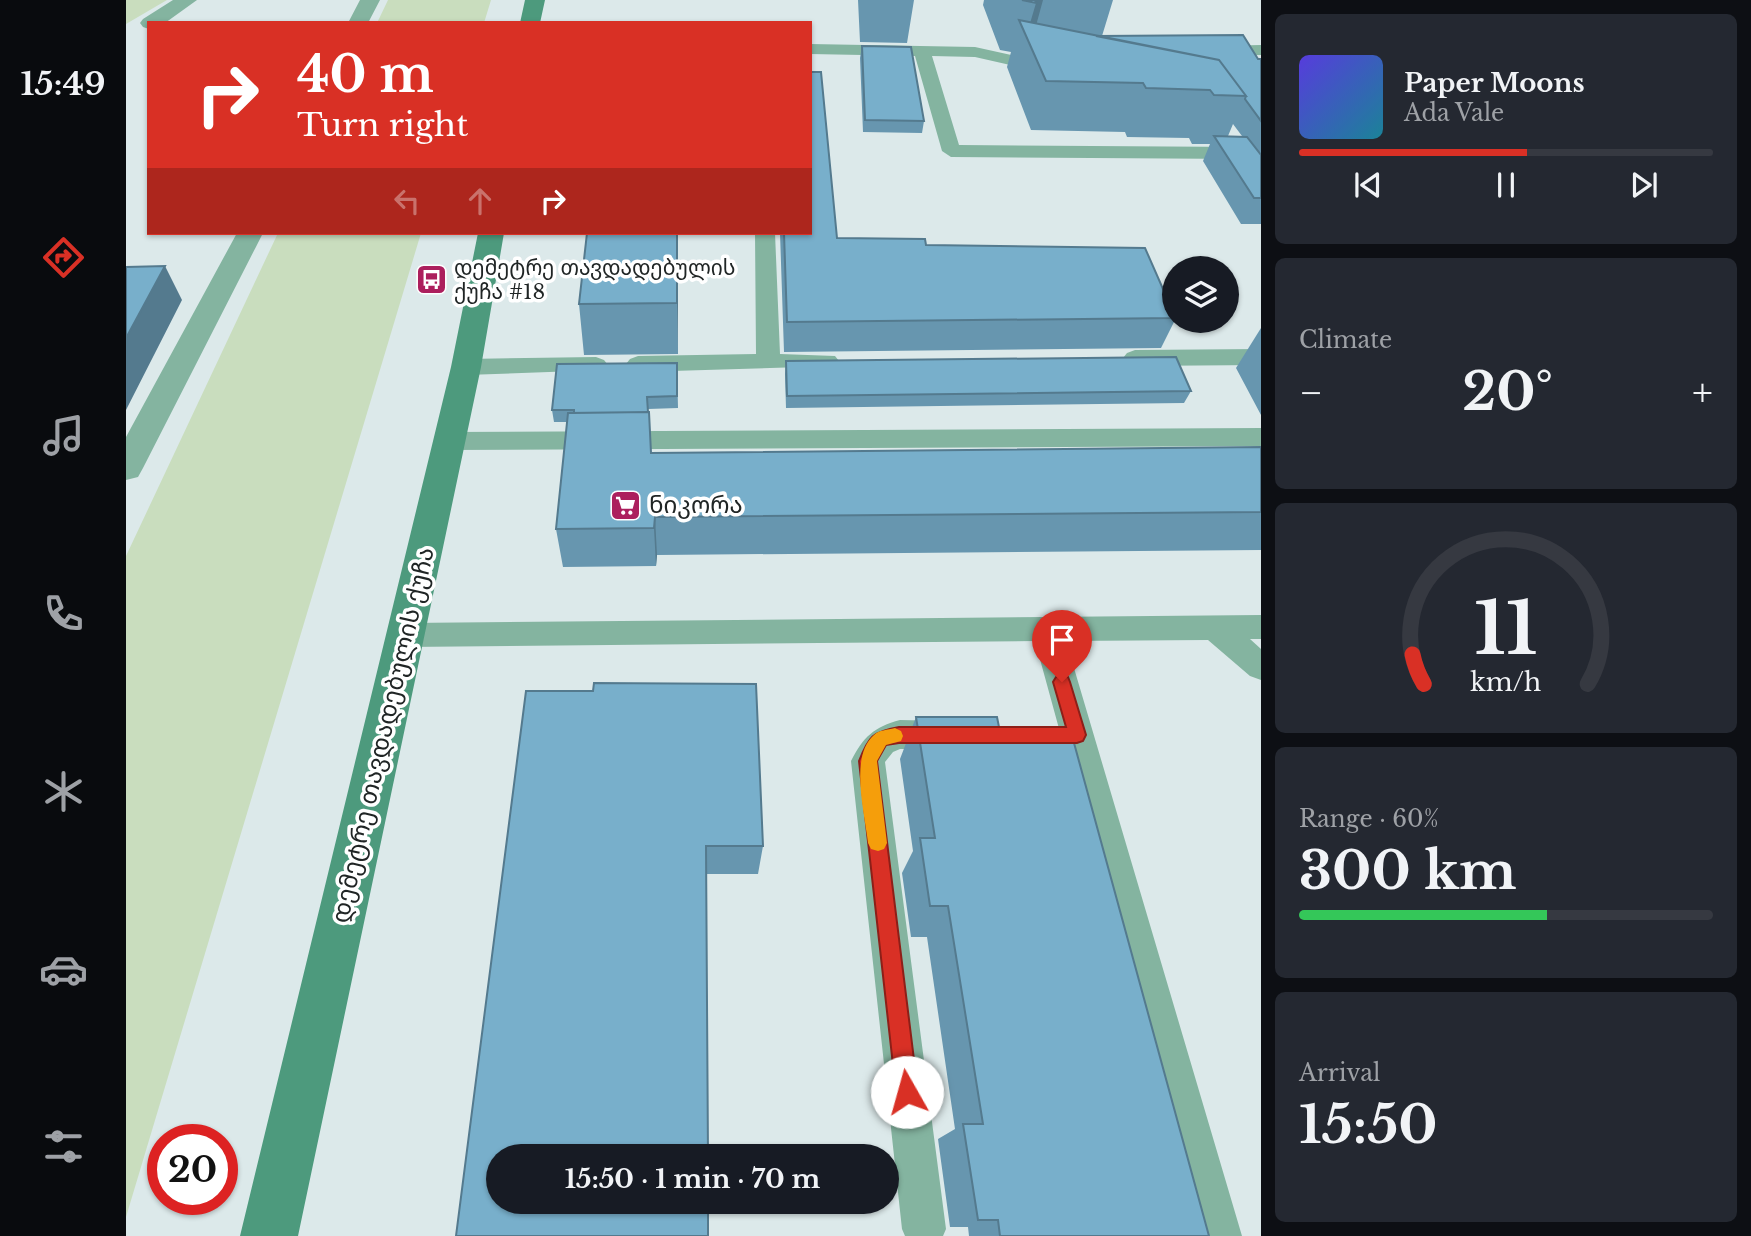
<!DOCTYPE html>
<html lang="en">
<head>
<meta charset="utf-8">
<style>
	:root { --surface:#171b24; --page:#242831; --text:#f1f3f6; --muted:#9ea1a6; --line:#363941; --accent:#d93025 }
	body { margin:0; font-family:"Libre Baskerville","Noto Sans Georgian",serif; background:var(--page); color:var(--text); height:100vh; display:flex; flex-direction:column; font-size:26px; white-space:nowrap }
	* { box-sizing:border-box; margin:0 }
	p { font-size:23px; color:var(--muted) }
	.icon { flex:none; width:38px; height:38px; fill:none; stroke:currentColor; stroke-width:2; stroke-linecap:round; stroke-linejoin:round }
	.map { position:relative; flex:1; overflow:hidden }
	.details { display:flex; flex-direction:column; gap:14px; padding:14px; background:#0d0f14; width:490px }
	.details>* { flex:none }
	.top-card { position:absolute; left:21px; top:21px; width:665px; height:214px; border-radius:0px; box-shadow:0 2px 5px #0004; background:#d93025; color:#fff; overflow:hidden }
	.tools { position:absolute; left:1036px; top:256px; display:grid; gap:14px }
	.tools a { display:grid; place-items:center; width:77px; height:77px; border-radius:50%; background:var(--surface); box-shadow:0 2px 5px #0004; font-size:35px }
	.speed { position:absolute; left:21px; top:1124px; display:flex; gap:14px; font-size:35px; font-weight:700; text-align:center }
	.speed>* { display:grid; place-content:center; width:91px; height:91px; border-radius:50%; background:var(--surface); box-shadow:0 2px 5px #0004; line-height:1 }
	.speed .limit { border:10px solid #d22; background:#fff; color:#111 }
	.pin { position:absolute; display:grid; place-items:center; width:60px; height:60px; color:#fff; margin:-72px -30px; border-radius:50% 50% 50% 0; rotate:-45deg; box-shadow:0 0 7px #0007 }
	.pin .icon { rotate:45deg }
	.me { position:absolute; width:77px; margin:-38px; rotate:353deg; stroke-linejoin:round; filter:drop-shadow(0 0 5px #0008) }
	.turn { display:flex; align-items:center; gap:24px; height:147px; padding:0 35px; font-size:32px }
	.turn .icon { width:91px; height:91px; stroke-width:2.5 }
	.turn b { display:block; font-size:49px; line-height:60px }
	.lanes { display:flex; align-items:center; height:66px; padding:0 35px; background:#0003; justify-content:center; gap:35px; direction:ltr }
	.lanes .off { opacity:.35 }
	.big { font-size:52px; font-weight:700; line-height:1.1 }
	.details .card { flex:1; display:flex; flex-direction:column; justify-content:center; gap:10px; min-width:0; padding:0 24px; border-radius:10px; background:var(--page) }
	.details .dial { align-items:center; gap:0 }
	.dial svg { height:182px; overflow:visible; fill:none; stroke:var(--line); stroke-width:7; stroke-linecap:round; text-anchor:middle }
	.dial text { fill:var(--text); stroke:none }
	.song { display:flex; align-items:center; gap:21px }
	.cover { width:84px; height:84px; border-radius:10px; background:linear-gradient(135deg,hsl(250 70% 55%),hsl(190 70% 35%)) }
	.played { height:7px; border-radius:4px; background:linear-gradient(90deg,var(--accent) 55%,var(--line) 55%) }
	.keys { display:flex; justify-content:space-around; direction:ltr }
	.heat { display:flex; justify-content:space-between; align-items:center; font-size:38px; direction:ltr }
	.charge { height:10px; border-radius:5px; background:linear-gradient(90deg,#34c759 60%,var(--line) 0) }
	.trip { position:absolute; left:360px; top:1144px; width:413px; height:70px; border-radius:35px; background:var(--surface); box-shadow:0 2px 5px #0004; font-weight:700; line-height:70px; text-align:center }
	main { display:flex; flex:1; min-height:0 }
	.dock { display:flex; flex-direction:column; width:126px; justify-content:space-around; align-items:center; background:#090b0e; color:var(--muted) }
	.dock .icon { width:49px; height:49px }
	.dock .selected { color:var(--accent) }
	.dock b { font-size:32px; color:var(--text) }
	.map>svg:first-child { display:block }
</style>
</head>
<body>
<main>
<nav class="dock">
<b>15:49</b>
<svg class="icon selected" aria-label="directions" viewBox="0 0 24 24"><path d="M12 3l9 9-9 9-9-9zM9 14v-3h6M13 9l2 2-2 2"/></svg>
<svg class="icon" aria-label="music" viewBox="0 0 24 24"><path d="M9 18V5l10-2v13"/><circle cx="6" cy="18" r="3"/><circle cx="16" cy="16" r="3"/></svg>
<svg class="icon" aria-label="phone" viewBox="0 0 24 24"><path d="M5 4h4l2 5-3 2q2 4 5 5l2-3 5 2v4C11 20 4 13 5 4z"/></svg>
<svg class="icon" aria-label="climate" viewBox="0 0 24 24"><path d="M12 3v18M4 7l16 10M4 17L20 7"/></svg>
<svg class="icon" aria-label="car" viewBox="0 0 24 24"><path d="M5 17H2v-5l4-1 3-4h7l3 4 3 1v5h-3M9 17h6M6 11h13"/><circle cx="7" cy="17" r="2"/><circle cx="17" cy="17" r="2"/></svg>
<svg class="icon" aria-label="filters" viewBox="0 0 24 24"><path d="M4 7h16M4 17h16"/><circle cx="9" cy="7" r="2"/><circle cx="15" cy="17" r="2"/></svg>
</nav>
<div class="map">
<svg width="1135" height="1236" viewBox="0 0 1135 1236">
	<rect width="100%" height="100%" fill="#dce9ea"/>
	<path fill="#c9ddbe" d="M0,0H41L0,24Z
		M262,0H365L358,23H251Z
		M152,233H295L0,1217V556Z"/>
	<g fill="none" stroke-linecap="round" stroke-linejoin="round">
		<path fill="#84b4a0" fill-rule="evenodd" d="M684,44L849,47L926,64L928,68L926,72L920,73L849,57L806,56L833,145L1117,147L1126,153L1117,159L825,157L816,151L789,56L684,54Z
			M1135,45V55L1087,56L1079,51L1087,46Z
			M629,233H649L654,354L709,356L713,361L709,366L512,372L504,369L500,364L504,359L512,356L630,354Z
			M1135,349V365L1009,366L1001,363L997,358L1001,353L1009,350Z
			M470,357L478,360L482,365L478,370L340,375L332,372L328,367L332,362L340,359Z
			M1135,428V446L323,450L314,447L310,441L314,435L323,432Z
			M1135,615V639H1124L1135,649V680L1124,676L1082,640L940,641L1116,1236H1072L909,641L280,647L269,644L265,635L269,626L280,623Z
			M774,720L821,721L832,725L837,735L832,745L821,749H774L767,752L759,762L820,1229L817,1236H779L776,1229L725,761C737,737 748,727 774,720Z"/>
		<path fill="#84b4a0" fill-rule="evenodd" d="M47,0H71L39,23H23V29L17,27L14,23L17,19Z
			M234,0H254L242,23H222Z
			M111,233H137L17,468L12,477L0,480V437Z"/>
		<path fill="#4d9a7d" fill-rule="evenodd" d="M399,0H419L414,23H394Z
			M352,233H378L355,367L172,1236H114L325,367Z"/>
	</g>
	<path fill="#6796af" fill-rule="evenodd" d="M732,0H788L781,43L734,42Z
		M858,0H987L976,36L1135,59V224H1115L1077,161L1084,144H1066L1063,138L1001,137L999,132L905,130L881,67L885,52L874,50L857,5ZM1107,124L1116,136H1102Z
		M736,46L798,121L796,133L737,132L734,58Z
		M551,233L552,354L458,355L453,304Z
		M654,233H684L711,238L800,245L1048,314L1049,320L1035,348L658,352Z
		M1135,328V415L1110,368Z
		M660,361L1065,391L1058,403L660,408L659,374Z
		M551,363L552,408L522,409L525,453L1135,447V550L531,555L530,566L437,567L430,529L441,422H428L426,410Z
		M400,691L637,846L632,874H580Z
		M790,717L874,732L1083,1236H843L842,1227H824L812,1139L829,1129L801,937H785L776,873L787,851L774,759Z"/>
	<path fill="#547a8e" d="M909,0H917L905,44L900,37L910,3Z
		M551,233L552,279V354L551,303Z
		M39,266L56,300L0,410V338Z
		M529,517L531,555L530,566L528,528Z"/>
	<path fill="#78afcb" stroke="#547a8e" stroke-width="2" d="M896,0H909L910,3Z
		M893,20L1093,60L1120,96L1088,95L1084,90L1020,88L1017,83L920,81Z
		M1117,35L1132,59H1135V121L1119,99L1120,96L1093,60L970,36Z
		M736,46L785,47L798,121L739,120Z
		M684,72H695L711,238L799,239L800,245L1019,248L1048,314V318L661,322L658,233H684Z
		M1088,136L1121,137L1135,155V198H1128Z
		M461,233H551V303L453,304Z
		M39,266L0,338V267Z
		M1050,357L1065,391L661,396L660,361Z
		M551,363V396L521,397L522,412L448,413V410H426L431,364Z
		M523,412L525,453L1135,447V512L529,517L528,528L430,529L442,413Z
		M468,683L630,684L637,846H580L582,1157H373V1202H582V1236H330L400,691H467Z
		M790,717H871L874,732H945L1083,1236H874L872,1220H852L837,1124H857L822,906H804L794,838H809Z"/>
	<path fill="#d93025" stroke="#8d1f18" stroke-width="2" d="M936,675L942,677L944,682L960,735L957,741L951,743H773L760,745L751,761L792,1092L789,1099L781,1103L773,1099L770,1092L733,761C743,736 746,732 773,727H940L927,682L930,677Z"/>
	<path fill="#f59e0b" d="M769,728L775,731L777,736L775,741L760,745L751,761L761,843L758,849L752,851L745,849L742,843C739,814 723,756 748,735C753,730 761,730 769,728Z"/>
	<defs>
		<symbol id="bus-square" viewBox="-11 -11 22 22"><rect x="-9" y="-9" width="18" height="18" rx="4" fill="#ac1f5d" stroke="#fff"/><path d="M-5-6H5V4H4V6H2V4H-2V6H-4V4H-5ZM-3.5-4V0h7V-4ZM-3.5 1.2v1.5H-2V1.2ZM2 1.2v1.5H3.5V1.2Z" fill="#fff"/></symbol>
		<symbol id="supermarket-square" viewBox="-11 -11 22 22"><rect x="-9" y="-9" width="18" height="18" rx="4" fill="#ac1f5d" stroke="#fff"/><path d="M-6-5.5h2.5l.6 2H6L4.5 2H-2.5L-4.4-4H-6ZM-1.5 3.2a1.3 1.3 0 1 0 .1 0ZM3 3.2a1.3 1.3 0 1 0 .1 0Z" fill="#fff"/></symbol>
	</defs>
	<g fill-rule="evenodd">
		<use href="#bus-square" x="288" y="262" width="35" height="35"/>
		<use href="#supermarket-square" x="482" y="488" width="35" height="35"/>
	</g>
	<g text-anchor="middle" stroke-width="7" stroke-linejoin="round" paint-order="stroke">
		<g font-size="21" fill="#202525" stroke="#fff" text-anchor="start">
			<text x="328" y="275">დემეტრე თავდადებულის<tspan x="328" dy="24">ქუჩა #18</tspan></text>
		</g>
		<g font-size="24" fill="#202525" stroke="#fff" text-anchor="start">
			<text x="523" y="513">ნიკორა</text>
		</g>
		<g font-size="24" fill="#202525" stroke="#fff">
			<text transform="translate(257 735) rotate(-77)" y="8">დემეტრე თავდადებულის ქუჩა</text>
		</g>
	</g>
</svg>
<div class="tools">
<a><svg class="icon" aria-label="layers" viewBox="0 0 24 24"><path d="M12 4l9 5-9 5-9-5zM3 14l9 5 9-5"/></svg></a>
</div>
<div class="speed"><div class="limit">20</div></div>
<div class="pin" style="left:936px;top:682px;background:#d93025"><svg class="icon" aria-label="arrive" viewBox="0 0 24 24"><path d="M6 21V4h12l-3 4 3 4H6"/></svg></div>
<svg class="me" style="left:781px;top:1092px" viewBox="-20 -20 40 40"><circle r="19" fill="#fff"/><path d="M0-13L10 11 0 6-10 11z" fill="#d93025"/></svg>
<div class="trip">15:50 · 1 min · 70 m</div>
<div class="top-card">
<div class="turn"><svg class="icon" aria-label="right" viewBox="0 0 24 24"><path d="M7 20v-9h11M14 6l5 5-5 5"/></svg><div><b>40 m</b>Turn right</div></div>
<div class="lanes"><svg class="icon off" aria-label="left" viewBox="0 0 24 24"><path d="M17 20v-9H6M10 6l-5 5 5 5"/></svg><svg class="icon off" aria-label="ahead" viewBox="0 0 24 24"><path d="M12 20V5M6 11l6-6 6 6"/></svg><svg class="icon" aria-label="right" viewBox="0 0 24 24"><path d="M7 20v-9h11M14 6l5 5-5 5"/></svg></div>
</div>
</div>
<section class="details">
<div class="card">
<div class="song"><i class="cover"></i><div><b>Paper Moons</b><p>Ada Vale</p></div></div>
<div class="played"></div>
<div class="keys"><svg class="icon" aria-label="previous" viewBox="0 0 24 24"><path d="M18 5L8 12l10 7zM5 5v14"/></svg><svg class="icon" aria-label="pause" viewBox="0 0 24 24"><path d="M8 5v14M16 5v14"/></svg><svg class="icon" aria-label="next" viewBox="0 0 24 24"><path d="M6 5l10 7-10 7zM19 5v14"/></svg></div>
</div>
<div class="card"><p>Climate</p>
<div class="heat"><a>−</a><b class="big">20°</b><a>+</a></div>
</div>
<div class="card dial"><svg viewBox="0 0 100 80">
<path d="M14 69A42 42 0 1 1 86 69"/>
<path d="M14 69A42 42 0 0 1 9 56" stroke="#d93025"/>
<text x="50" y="56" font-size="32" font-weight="700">11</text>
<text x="50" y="72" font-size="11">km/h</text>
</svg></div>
<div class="card"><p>Range · 60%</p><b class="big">300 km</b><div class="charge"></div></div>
<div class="card"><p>Arrival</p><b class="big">15:50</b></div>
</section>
</main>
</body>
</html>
